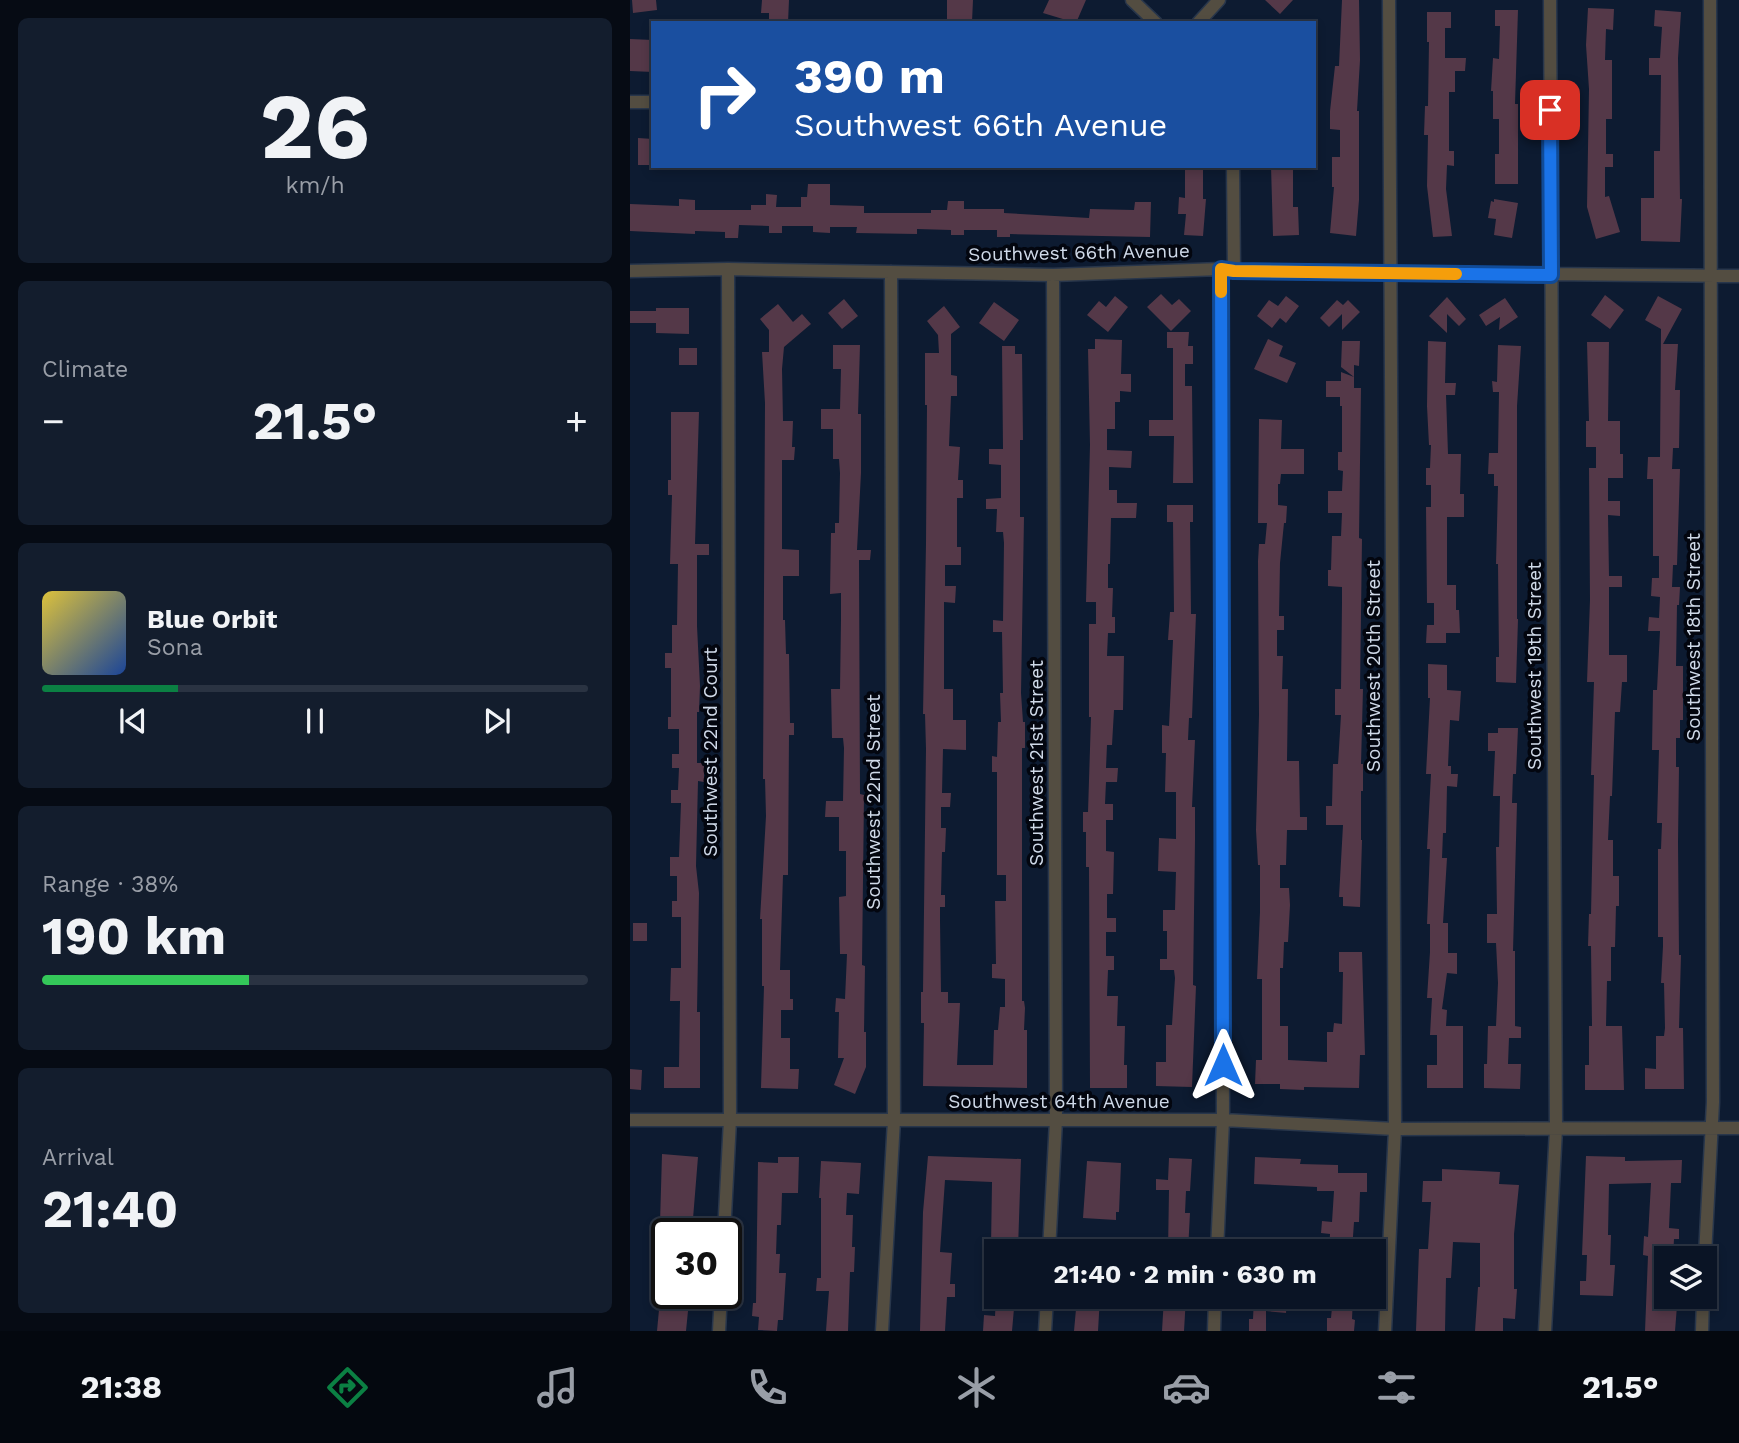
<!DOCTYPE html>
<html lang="en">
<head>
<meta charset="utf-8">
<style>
	:root { --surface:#0a1425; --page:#131d2d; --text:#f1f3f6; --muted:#999ea7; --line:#2a3342; --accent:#0b8043 }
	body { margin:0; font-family:"Work Sans",sans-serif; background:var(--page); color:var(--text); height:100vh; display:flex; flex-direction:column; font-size:26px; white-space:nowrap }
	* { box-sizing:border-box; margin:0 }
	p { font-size:23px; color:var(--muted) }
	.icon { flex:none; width:38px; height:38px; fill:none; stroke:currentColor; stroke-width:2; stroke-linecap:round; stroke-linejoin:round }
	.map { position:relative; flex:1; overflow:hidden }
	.drawer { display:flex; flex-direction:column; gap:18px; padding:18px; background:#060b14; width:630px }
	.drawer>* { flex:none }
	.banner { position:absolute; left:21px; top:21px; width:665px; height:147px; border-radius:0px; box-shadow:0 4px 10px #0003,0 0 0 2px var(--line); background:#1a4fa0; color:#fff; overflow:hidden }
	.buttons { position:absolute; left:1024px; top:1246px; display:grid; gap:14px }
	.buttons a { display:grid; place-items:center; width:63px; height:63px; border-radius:0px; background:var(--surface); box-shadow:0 4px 10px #0003,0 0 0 2px var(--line); font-size:35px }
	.speed { position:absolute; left:21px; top:1218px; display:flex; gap:14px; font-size:35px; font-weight:700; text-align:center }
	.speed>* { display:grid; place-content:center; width:91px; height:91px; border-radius:50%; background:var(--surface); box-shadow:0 4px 10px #0003,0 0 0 2px var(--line); line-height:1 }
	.speed .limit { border:4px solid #111; border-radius:10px; background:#fff; color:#111 }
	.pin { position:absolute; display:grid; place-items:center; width:60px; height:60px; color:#fff; margin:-30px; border-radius:14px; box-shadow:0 4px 10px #0006 }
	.me { position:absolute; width:77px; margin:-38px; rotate:0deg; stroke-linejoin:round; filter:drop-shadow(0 0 5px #0008) }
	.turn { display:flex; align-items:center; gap:24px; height:147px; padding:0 28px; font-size:32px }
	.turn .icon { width:91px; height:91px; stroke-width:2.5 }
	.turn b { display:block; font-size:49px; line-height:60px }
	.big { font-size:52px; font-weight:700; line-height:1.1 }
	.drawer .card { flex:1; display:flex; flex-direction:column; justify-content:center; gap:10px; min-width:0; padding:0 24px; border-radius:10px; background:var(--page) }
	.drawer .dial { align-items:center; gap:0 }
	.dial b { font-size:91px; line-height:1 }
	.song { display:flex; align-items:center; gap:21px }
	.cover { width:84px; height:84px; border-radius:10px; background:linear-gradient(135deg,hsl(50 70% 55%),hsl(220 70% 35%)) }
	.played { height:7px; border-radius:4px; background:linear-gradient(90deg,var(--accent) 25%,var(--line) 25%) }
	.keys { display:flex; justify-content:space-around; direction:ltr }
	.heat { display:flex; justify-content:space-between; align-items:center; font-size:38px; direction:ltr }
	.charge { height:10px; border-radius:5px; background:linear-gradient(90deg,#34c759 38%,var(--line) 0) }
	.trip { position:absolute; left:354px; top:1239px; width:402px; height:70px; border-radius:0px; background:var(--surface); box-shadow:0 4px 10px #0003,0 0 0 2px var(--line); font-weight:700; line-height:70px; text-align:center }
	.tab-bar { display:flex; height:112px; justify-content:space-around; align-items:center; background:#04080f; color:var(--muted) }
	.tab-bar .icon { width:49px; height:49px }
	.tab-bar .current { color:var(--accent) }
	.tab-bar b { font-size:32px; color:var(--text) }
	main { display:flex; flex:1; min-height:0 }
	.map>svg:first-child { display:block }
</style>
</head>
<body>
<main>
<section class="drawer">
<div class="card dial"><b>26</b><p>km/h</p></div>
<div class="card"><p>Climate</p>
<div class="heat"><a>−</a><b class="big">21.5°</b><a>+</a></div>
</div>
<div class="card">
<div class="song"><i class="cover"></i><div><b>Blue Orbit</b><p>Sona</p></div></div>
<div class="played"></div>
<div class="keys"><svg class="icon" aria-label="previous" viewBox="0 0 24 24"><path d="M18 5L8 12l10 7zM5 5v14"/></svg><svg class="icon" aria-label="pause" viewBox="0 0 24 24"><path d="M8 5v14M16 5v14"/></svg><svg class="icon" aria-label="next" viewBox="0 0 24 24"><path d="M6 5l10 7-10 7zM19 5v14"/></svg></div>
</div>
<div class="card"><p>Range · 38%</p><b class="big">190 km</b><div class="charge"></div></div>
<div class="card"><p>Arrival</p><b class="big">21:40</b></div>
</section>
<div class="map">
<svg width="1109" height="1331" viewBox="0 0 1109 1331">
	<rect width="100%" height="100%" fill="#0d1b31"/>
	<path fill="#543848" d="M2,0H26L27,10L3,13Z
		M132,0H159L158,23H139V13H131Z
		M317,0H343L342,22H317Z
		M419,0H456L446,23L413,13Z
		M635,0H663L650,14Z
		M712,0H729L730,60L727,111H729V200L726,236L700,233L704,187H702V157H710V130L700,129V111L705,66H709Z
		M958,8L984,9L983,30L976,29L975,60H982V119H976V154H983V167H975V197L979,196L990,232L966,239L957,207L959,89L956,45Z
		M865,10H888L885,104H888V184H865V154H869V119H863V91H861L863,58L869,59L870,26H865Z
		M1025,10L1051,12L1048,58L1050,199H1052L1050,242L1011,241V198H1024V151H1030L1031,75H1019V58H1030L1032,27L1024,26Z
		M797,12H821V28H815V58H836L835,71H825V92H819V151H824V166L817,165L816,189L822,236L803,237L797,186L798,135H794L795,106H798L799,42H797Z
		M0,39L23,40V72L0,71Z
		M8,138L23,139V165H8Z
		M555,166H573V199H576L573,236L554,235L556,214H548L549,197L555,198Z
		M641,166H663V207H668L669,235L643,236Z
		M178,184H200V205L234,206V213H301V210H317L318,201H334V209H374V213L459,218L460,209L504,210L505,202H521L520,237L380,234V237H367V230H334V235H321V230L287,229V234L226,233L227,227H200V233L183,232V226H152V233H139V226L109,225L108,238H95V232L65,231V234L0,231V204L49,206V199L65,200V210H121V205H136V194L147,195L146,207H171V197H177Z
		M864,199L888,203L882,238L864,235L866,219L858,218L861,201L864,202Z
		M531,294L542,305L549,299L561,311L541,331L517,307Z
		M975,295L994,310L980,329L961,315Z
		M485,296L498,307L478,332L457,315L469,301L476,307Z
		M656,296L669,306L656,323L650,318L642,328L627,316L639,300L648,306Z
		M1028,296L1052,309L1033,344H1048L1045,390H1050L1049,448H1043L1042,469H1050L1047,565H1043L1042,587H1050L1049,605H1047L1046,666H1053V720H1050V738H1046V767H1049L1048,842L1049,955H1051L1049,1028H1053L1054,1089H1015V1068L1026,1069V1036H1034L1035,1028L1034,983H1031L1033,946V937H1028V849H1031L1032,823H1027L1029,750H1022L1023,690H1027L1030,631H1018L1019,617L1029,618L1030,597L1021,596L1022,578H1029V556H1023V479H1017L1018,457H1030L1031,329L1015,320Z
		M817,297L836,319L829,326L817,314V333L799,316Z
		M875,298L888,317L869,330L870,317L856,326L849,315Z
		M214,299L228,316L212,329L198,313Z
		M707,300L713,305L718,300L730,312L712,330V314L699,327L690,318Z
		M364,302L389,320L374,341L349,323Z
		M148,304L163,322L172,314L181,324L154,347L152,369L153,421H163L162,447H165L164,460H152V549L169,550V576H153V620H155L156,654H159L160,723H164V735H159L158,875H153L150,970H160V999H163V1010H151V1038H160V1069H169L168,1089L131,1088L134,986H132V919H130L136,816L135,779H133L135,403L132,352H139V330L130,319Z
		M314,306L330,327L321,334V375L327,376V396H321L319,446L330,447L328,480H333V498H327V547H331V565H315V586H326L325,603L314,602V689H323V720H336V750L313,749L312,793H321L320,807H311V828H316L315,852H312L311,895H315V907H310V920L311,992H318V1003H330L327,1065H363L364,1030H368L370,1007H375V979L362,978V964H366L365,901H376V875H367V772H362V756L367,757L368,722H371L370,693H373L372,632H363V620L373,621L374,543L373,532H366L367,509H356V499L371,498V465L359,464V449H373L372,346H385V354H392L393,440H390V517H394L391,693L393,722H395V748H392V1001H394L395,1008L394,1030H397V1088L293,1086L294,1023H291V992H293L296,749L295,714H293L296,543L297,405H295V353H309L308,335L297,321Z
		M26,308H59V334L26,333V323H0V311H26Z
		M537,332H559L558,346H563V364H555V386H562L563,483H543L544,436H519V420H543V348H537Z
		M465,339L492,340L491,374H501V392L490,391V402H485V429H477V450L502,451L501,468L479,467V490H487V503H507L506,518H481L480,564H478V588H483L482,617H485V633H478L477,656H494L493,710H484L482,745H477L476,768H488L487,782H476L475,804H483V820H476V851L484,852L483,894H477V918H486V932H476V956H484V970H478L477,996H488L487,1026H495L494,1065H497V1088H460L459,867H456V832H453V812H458L461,717H459V624H466V602H456L460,445L458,349H465Z
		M638,339L653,346L649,356L666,363L657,383L624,369Z
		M712,341H730L729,366L724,365V377L711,367Z
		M798,341L816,342L815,383H826L825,395H816L818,454H831L830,494H834V517H817V585H826V610H829L830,633H816V643H796L797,625H804V603H797L796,507H801V485H796V468H800L801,445H799L797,406Z
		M957,342H979L978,421H990V454H993V478H978V501H990V516L978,515L979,576H992V587H979V655H997V682H992L990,712H985L982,796H980L978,840H983V876H989V906H986L985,947H981V981H977L976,1026H992L994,1090H955V1065H959V1026H962L961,946H958L959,914H961L964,775H961L964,682H957L960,600L959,468H966V447H956V421H959Z
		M203,345H230L228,414H231V473L227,550H241L240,560H229L230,794L234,795L232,965L235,966L234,1032H236V1067L225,1094L204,1085L214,1058H208L209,1012H205L206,998L215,999L217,954H210L209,897L216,896V851H209V817H195L196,801H213L214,748L213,738H202L201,689H210L211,620V593L200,594L201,533H205V523H209L210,473L209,459H203V429H191V409H210L211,369H203Z
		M868,345L891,346L887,406V619H888L886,683L866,682V657H869L868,564H866L868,486H864V474H858L859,453H868L869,392H863L862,381L867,382Z
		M49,348H67V365H49Z
		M711,372L724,377V388H731L729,538L732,539L730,689H733L731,764H733V791H731V840H732L730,907L713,906V897H709L713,825H696V806H702L703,764H708L711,715H705V689H711L712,602V587L698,586V570H701L702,536H711L712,513H698V491H712L713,471L708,470V452H712V406H710V397H696V381H711Z
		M41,412H69L65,544H79V555H67V626L70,686L69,712H67V763H74V782L68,781L66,866L69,893L67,1012H70V1088H34V1067H49L50,1001H40L41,968H51V917H42V901H47V876H40V857H49L51,803H41V790H48L49,768H42V754H49V729H38V717H41V668H35V653H42V625H47L48,564H40L42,495H38V480H41Z
		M629,419L652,420L651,449H674V474H651L650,484H648V505L657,506L656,523H654L650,563L649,616H654V630H647V656H653L652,689H658L657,761H669L670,817H677V830H657L656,865H650V888H659L660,905L658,942H654L653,968H650V1026H658V1060L697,1062V1032H703L704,1023L712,1024L713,972H709V952H732L735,1055H730L729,1088L674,1087V1090L650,1089V1084H625L626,1060H632V979H627L630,912V865H628L626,830L629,715L628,561L629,544H635L637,523H628Z
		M537,505H563V522H560L561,614H566L562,718H559L558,740H565L562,807H565V840L563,985L566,986L562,1087L526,1086V1062H536V1025H542L545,978L544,970H530V959H537V931H533V910H545L546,872L528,871L529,838L546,839V792H535L536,753H532V725L539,726L543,640H538L540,612H544L543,522H537Z
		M798,664L817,665V690L831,691L829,721L820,720L818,766H821V774H828L827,787L817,786L816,833H813L812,858H817L813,923H818V953H827V974L817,973L812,1009L817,1010L816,1026H833V1088H797V1065H807V1035H800L802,998H797L800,952V924H797L800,849H797L801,774H796L800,698H798Z
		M868,728H888L886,774H883L882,803H887L883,951H885V1026L891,1027V1038H879L878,1064H891L890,1089L854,1088V1064H857L858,1026H866L868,983L866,943H857V914H867L866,847H869L870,796H863L865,751H858V733H868Z
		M3,923H17V941H3Z
		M0,1069L12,1070L11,1090L0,1089Z
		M32,1154L68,1157L62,1231L35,1230V1223H30Z
		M298,1156L391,1159L388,1249L361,1247L362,1182L315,1180L310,1252L322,1253L320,1284H325V1297H317L315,1331H290L293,1212Z
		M956,1156L995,1157V1161L1052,1160L1051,1183H1041L1039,1228L1049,1229V1239H1044L1043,1257H1036V1305L1047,1306L1045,1331H1015L1018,1256L1013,1255L1014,1236L1018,1237L1021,1183L979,1184L978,1235H981L980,1265H985L983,1296L950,1295V1281H956L957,1255H952Z
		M148,1157H169L168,1193H152L151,1225H147L146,1254H150L149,1273H156L153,1320H148L147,1331L128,1330L129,1317L122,1316L123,1303H126L128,1162L148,1163Z
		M625,1157L671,1159L670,1164L708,1165V1173H737V1192H730L729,1222H724L722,1251H699L700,1234L691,1233L692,1221L702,1222L704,1191H687V1187L624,1184Z
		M539,1158L562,1159L560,1191H556L555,1213H560L558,1251H538L539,1190H526V1179L538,1180Z
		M191,1161L231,1163L229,1194L217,1193L216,1215H223L222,1247H225L224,1272H220L218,1331H196L199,1291H186L187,1278H191V1198H189Z
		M457,1161L491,1163L489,1212H486V1220L453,1218Z
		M812,1169L870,1172L869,1184L889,1185L884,1234V1289H887L885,1319L873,1318V1331H845L848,1287H850V1243L823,1242L821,1278H816L815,1331H786L789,1249H798L801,1202H792L793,1181H812Z
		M366,1297H385L382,1331H353L354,1315L365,1316Z
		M453,1297H470L468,1331H444L446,1309L452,1310Z
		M534,1297H556L554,1331H532Z
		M624,1297H657L656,1313L636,1311V1331H619V1319H623Z
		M703,1297H723L722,1319L725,1320L724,1331H697V1318H701Z
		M30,1299L59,1301L56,1331H27Z"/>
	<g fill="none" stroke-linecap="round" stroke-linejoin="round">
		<defs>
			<path id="minor" d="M502,0L526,23
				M568,23L589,0
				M0,102H23
				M603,166L604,271
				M0,271L98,269L423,275L591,269L604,271L1109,276
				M0,1120H593L765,1129L1109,1128
				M94,1234L100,1120L98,269
				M419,1251L426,1120L423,275
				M587,1251L593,1120L591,269
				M1074,1275L1083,1102L1080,0
				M89,1331L91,1293
				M252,1331L264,1120L261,272
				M415,1331L417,1297
				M584,1331L585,1297
				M755,1331L765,1129L759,0
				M915,1331L926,1129L920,0
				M1072,1331L1073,1297"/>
		</defs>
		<use href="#minor" stroke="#28364b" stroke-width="15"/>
		<use href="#minor" stroke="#534d41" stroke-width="12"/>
	</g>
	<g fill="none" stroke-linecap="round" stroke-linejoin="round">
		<defs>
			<path id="route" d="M593,1065L591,269L604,271L921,275L920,110"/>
		</defs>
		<use href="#route" stroke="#114b97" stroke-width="18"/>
		<use href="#route" stroke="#1a73e8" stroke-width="12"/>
		<path stroke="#f59e0b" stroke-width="12" d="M591,292V269L604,271L826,274"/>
	</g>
	<g text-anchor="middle" stroke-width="7" stroke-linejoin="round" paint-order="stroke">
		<g font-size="19" fill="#cfd9e8" stroke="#03060f">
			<text transform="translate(449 252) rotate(-1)" y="7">Southwest 66th Avenue</text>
			<text transform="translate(1063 637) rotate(-90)" y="7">Southwest 18th Street</text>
			<text transform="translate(743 666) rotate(-90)" y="7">Southwest 20th Street</text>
			<text transform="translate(904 666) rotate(-90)" y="7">Southwest 19th Street</text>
			<text transform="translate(80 752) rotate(-90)" y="7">Southwest 22nd Court</text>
			<text transform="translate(406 763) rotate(-90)" y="7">Southwest 21st Street</text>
			<text transform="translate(243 802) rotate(-90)" y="7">Southwest 22nd Street</text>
			<text x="429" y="1108">Southwest 64th Avenue</text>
		</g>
	</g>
</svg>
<div class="buttons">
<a><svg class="icon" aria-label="layers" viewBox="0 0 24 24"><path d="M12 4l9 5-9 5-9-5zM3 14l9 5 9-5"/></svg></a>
</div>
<div class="speed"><div class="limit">30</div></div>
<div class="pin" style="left:920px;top:110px;background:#d93025"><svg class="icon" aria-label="arrive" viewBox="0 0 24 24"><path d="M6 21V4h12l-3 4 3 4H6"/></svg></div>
<svg class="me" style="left:593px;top:1065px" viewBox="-20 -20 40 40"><path d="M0-17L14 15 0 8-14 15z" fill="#1a73e8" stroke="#fff" stroke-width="4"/></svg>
<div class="trip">21:40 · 2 min · 630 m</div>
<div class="banner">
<div class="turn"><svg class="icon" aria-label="right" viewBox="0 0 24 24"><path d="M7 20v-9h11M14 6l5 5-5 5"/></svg><div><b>390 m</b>Southwest 66th Avenue</div></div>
</div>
</div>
</main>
<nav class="tab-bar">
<b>21:38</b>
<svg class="icon current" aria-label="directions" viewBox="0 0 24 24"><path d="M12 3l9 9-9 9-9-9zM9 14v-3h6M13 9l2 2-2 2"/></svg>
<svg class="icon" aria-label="music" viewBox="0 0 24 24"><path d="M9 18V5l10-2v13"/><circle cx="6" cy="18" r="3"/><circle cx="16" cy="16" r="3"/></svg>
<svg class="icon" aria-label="phone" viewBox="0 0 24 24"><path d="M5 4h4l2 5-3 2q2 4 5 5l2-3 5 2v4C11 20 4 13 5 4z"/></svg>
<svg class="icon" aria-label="climate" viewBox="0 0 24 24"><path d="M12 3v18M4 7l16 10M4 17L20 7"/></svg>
<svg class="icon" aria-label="car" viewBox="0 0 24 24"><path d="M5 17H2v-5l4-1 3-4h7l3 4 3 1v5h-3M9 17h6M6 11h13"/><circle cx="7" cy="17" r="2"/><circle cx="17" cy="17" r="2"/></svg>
<svg class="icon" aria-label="filters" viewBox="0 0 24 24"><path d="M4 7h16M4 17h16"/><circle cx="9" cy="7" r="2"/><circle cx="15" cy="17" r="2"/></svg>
<b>21.5°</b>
</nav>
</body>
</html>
